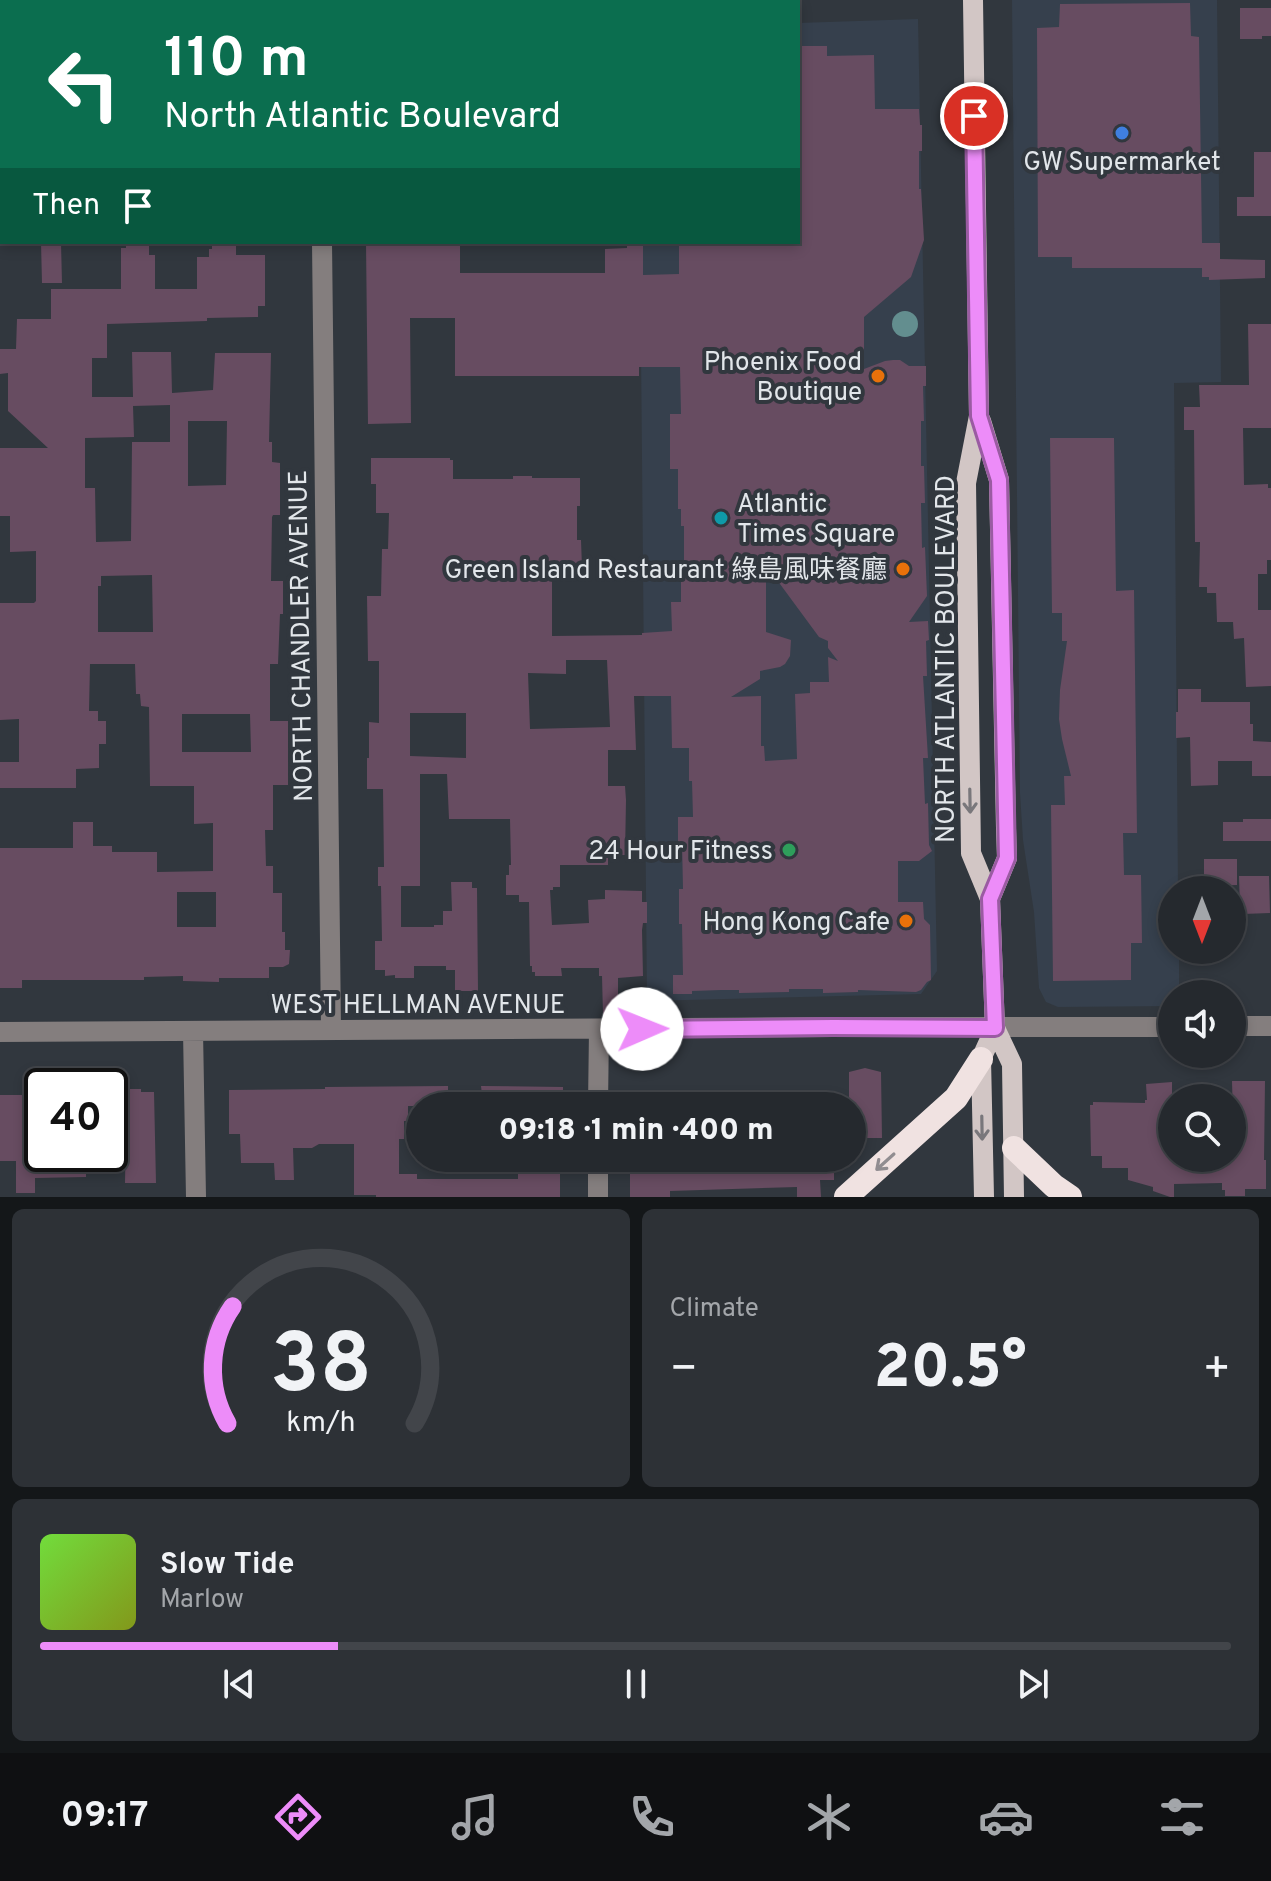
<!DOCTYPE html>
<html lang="en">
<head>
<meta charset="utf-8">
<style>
	:root { --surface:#25292e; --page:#2d3136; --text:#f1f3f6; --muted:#a3a6aa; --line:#42454a; --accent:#ed8cf9 }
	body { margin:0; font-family:Overpass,"Noto Sans SC",sans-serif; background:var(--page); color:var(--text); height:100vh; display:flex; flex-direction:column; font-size:30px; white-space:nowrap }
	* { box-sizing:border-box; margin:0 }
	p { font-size:26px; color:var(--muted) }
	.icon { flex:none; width:44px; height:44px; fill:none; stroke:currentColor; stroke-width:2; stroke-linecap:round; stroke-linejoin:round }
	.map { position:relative; height:1197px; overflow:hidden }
	.details { display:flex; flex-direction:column; gap:12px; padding:12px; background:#141719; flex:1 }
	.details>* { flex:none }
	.guide { position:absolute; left:0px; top:0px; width:800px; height:244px; box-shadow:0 4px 12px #0003,0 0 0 2px var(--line); background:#0b6e4f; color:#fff; overflow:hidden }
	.needle { width:52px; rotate:180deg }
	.tools { position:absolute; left:1158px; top:876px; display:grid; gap:16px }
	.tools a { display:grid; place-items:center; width:88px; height:88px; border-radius:50%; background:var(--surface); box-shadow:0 4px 12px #0003,0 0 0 2px var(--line); font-size:40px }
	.speed { position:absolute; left:24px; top:1068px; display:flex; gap:16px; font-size:40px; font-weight:700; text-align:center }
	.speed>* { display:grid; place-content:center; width:104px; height:104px; border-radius:50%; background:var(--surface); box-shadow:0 4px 12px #0003,0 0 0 2px var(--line); line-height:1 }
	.speed .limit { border:4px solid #111; border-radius:12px; background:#fff; color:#111 }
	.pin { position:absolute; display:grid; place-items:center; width:68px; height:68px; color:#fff; margin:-34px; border:4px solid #fff; border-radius:50%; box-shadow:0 2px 8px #0007 }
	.me { position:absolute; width:88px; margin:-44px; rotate:89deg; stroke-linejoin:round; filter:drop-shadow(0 0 6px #0008) }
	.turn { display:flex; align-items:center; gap:28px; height:168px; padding:0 32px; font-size:36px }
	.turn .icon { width:104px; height:104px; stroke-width:2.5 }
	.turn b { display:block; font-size:56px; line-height:68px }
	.then { display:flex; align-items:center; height:76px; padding:0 32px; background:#0003; gap:16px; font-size:30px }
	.big { font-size:60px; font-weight:800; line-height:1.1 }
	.details .widget { flex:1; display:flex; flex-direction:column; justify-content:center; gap:12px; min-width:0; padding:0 28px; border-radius:12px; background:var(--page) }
	.details .dial { align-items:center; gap:0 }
	.dial svg { height:208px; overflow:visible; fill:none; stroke:var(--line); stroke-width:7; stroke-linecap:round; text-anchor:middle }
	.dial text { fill:var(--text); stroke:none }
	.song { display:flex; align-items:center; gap:24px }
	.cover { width:96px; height:96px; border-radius:12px; background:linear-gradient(135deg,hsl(100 70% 55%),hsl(70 70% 35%)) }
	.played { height:8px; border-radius:4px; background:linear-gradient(90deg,var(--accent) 25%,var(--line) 25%) }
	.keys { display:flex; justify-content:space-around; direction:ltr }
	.heat { display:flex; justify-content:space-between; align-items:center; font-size:44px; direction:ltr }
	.details .tiles { flex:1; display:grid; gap:12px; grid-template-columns:1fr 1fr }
	.widget:last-child { grid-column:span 2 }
	.trip { position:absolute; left:406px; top:1092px; width:460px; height:80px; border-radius:40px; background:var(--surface); box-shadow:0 4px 12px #0003,0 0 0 2px var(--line); font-weight:800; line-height:80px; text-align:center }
	.tabs { display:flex; height:128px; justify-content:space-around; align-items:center; background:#0f1012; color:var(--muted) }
	.tabs .icon { width:56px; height:56px }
	.tabs .on { color:var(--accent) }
	.tabs b { font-size:36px; color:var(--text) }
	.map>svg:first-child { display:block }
</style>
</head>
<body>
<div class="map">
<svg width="1271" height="1197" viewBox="0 0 1271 1197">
	<rect width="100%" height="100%" fill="#31373e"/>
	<path fill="#36404d" d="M1012,0H1217L1221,382L1174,383L1178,890H1172V950H1179V994H1172V1006L1058,1007L1046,1002L1039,988L1034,912L1023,840L1020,793Z
		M918,19L937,971L921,994L647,1001L640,242H798V23Z"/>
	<path fill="#638e8f" d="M892 324a13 13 0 1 1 26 0a13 13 0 1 1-26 0Z"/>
	<path fill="#674c61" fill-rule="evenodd" d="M1190,3L1191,36L1199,37L1202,243H1220V259L1265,260V278L1209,280V277H1202V268H1072V257H1038L1037,28L1059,27L1060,4Z
		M1240,8H1271V36H1262V39H1240Z
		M798,46H827V56L874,55L875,109H919L920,125H922V151H919V189H921L924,240L911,277L864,317V369L885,361L893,360H900L909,366H926V386H923L924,421H921V466H924L925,503H921L922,548L925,547L927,596L909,622L928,621L929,640L926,641L927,676H923L928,758H923L925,804L928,803L929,845L932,851L919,861H898V902H923L924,919L930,925L931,980L927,982L921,990L916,992L858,990V992L823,993V989H789V992L739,993V990H721L692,991V994H673V975H683L682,924H679V889H683L682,842L678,843V817H693L692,781H689V748H672L671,696H634L636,750H608V786H625L626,800L625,855H608V865H560V887H553V890H550L552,925L589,923L588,900L605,899V890L642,891V902H647V923H643L642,930L643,976L618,978V1015H603L602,976H599V968H561L562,976H535V972H532V966H530L529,902H519V895H506V875H509V865H511L510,819H449L447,774H420V886H401V927H434V925H443V911H452L451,882H472V888H477L478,991H455V970H446V966H414V978H395V975L385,976V970H375V941H382L381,886H378V867H384L383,789H367V758H369V722L379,723V661H368L367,596H381L382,549H388L389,513H376V484H371V458H450V460H453V479H513V476H532V478H580V506H577V540H581L582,567L552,568V636L642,635V633L672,631L671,602H681V571H684V526H681V509H678V469H670V414H681L680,367H639V376H455V318H410L411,423L368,424L366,242H460V273H605V249L627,248V243H643V275L679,274V242H798ZM766,565L819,637L828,641V648L838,661L828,657L829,682H810V693L795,694L797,759L765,761L764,746H761V696L731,697L760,679V671L780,667L785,664L790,656L791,640L766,632ZM566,660H607L610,727L530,729L528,673L566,674ZM410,713H466V758L410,756Z
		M1254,152H1271V216H1237V197H1254Z
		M41,242H61L62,283H42Z
		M126,242H149V255H155V289H197V257H209V249H212V242L236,243V255H265V306H258V317L207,318V321L107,324V358H92V397H133L132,352H171L172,393L213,390L215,353H271L269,442H272V462L280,463V515H273L272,517L271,581H283V614H280L278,664H270V721H288V785H273V830H265L266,866H273V893H282V932H285V950H290L289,964L283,967H269V978H219V982L183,981V976L144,977V980H22V988H0V848H73V822H93V846H112V852H157V872L213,871V823L194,824V786H150L149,707L141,706L140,694H136L135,664H90L89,711H98V721H106V744H99V768L76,769V788H0V762H19V719L0,720V603H34L36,601V551L10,552V516H0V448H48L8,411V373L0,374V349H16L17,319H51V289H121V248H126ZM170,405V442H132L131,541L96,542L95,488H85V438L134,437L133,406ZM188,421H227L226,485L188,486ZM152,575L153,632H98V586H101V576ZM182,714H250L251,752H182ZM177,892H216V927H177Z
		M1248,324H1271V428H1243L1244,485L1268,484V488H1271V560H1267V574H1258V610H1271V686L1246,687L1244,638L1234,639L1233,622H1217L1216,593H1207V587H1199L1200,542H1195L1194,430H1184V407H1200L1199,385H1249Z
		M1050,438H1114L1116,591L1134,590L1137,833H1123L1124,875H1141L1142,943H1131V980L1053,981L1051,805H1065L1064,776H1071L1062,739L1059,719L1060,690L1067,641H1062V613H1052Z
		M1178,689H1201V702H1250V724H1253V741L1271,742V776H1252V761H1218V785L1191,786L1190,737L1176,738V712H1178Z
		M1243,819H1271V841H1223V822H1243Z
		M1204,859H1237V885L1204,886Z
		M1239,876H1269L1270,913L1243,914V910H1240Z
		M865,1068L881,1072L882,1138H852V1106H849V1072Z
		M1232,1081H1265L1264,1160H1266V1189H1245V1196H1225V1190H1222V1183L1174,1184V1197H1170L1153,1191V1187L1128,1180V1168H1102V1156H1091L1090,1105H1093V1102L1145,1103V1100H1147L1146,1084L1172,1082V1158H1234Z
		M448,1086V1106H408V1121H404V1139H399V1174H417V1179H518V1170H525V1158H551V1170H560V1197H376V1195H354V1144H319L312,1148H293L294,1180H275L274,1163H241L240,1134H229V1090L325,1089V1087Z
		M481,1086L563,1087V1106H489V1104H483Z
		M119,1089H141V1092H154L156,1183H125L126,1120H120Z
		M0,1095H42V1154H86V1177L35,1178V1193H16V1161H0Z
		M634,1158H834V1180H820L821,1197H797V1187L670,1191V1197H630V1169H634Z"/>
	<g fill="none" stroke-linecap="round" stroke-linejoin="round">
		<path stroke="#847e7e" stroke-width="20" d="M320,0V2
			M322,242L331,1029
			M1232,1026H1271
			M193,1031L196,1197
			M0,1032L833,1027H1172
			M598,1106L599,1029
			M598,1197V1158"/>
		<path stroke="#d2c6c5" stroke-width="20" d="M973,0L979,416L966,483L971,853L990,899L995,1028L1012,1064L1014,1197
			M981,421L999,480L1006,828L1007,858L990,899
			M984,1197L981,1059L995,1028"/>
		<path stroke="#f0e2e1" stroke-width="24" d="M1014,1148L1054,1186L1070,1197
			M846,1197L956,1098L981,1059"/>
	</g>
	<defs><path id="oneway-shaft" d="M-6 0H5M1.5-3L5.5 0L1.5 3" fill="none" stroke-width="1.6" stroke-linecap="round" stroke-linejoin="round" transform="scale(2)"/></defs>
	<g stroke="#79777b">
		<use href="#oneway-shaft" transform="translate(970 801) rotate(89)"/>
		<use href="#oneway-shaft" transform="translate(982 1128) rotate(89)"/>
	</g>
	<use stroke="#908c90" href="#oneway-shaft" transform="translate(885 1162) rotate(138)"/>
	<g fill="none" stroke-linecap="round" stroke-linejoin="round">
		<defs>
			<path id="route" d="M642,1029L833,1027L995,1028L990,899L1007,858L999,480L979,416L974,116"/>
		</defs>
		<use href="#route" stroke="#9a5ba2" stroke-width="20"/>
		<use href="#route" stroke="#ed8cf9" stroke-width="14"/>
	</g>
	<circle fill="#3f7fe0" stroke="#31373e" stroke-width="3" cx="1122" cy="133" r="8"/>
	<g fill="#e8710a" stroke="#31373e" stroke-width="3">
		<circle cx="878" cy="376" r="8"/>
		<circle cx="903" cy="569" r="8"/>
		<circle cx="906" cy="921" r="8"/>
	</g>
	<circle fill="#0f9aa8" stroke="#31373e" stroke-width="3" cx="721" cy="518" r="8"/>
	<circle fill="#2e9e5b" stroke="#31373e" stroke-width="3" cx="789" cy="850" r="8"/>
	<g text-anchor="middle" stroke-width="8" stroke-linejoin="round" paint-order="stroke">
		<g font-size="26" fill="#e2e6ea" stroke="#31373e" text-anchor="end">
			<text x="1122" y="170" text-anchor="middle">GW Supermarket</text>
			<text x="862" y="370">Phoenix Food<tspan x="862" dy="30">Boutique</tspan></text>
			<text x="737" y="512" text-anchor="start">Atlantic<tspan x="737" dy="30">Times Square</tspan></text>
			<text x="887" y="578">Green Island Restaurant 綠島風味餐廳</text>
			<text x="773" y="859">24 Hour Fitness</text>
			<text x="890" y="930">Hong Kong Cafe</text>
		</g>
		<g font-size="26" fill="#e2e6ea" stroke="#31373e">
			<text transform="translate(300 636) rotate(-91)" y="9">NORTH CHANDLER AVENUE</text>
			<text transform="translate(945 659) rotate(-90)" y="9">NORTH ATLANTIC BOULEVARD</text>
			<text x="418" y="1013">WEST HELLMAN AVENUE</text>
		</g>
	</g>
</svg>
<div class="tools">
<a><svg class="needle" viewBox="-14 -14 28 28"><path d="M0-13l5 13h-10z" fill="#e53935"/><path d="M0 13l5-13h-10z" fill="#a3a6aa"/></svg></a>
<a><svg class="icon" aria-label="sound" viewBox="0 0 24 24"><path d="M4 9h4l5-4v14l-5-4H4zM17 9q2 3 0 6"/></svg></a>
<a><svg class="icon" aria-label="search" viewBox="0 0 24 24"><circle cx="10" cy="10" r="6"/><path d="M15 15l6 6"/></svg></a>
</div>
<div class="speed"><div class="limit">40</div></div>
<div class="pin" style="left:974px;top:116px;background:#d93025"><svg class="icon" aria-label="arrive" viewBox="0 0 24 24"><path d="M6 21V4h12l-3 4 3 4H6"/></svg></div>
<svg class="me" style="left:642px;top:1029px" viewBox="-20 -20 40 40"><circle r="19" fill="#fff"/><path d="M0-13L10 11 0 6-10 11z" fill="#ed8cf9"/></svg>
<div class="trip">09:18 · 1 min · 400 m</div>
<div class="guide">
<div class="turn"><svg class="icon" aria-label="left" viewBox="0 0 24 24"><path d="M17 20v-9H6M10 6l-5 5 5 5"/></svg><div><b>110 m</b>North Atlantic Boulevard</div></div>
<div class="then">Then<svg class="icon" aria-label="arrive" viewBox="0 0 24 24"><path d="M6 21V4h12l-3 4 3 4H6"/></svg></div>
</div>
</div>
<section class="details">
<div class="tiles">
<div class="widget dial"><svg viewBox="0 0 100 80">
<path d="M14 69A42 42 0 1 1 86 69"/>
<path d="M14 69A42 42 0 0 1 16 24" stroke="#ed8cf9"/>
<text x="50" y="56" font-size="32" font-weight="700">38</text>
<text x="50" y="72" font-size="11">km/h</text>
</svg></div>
<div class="widget"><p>Climate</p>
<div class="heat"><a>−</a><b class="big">20.5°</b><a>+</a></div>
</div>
<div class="widget">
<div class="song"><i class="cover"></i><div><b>Slow Tide</b><p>Marlow</p></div></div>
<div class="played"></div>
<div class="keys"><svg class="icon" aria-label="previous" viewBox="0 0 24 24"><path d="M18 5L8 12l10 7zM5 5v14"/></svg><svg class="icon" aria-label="pause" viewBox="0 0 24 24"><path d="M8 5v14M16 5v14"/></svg><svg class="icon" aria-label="next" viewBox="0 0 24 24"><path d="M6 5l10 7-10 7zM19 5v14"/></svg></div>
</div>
</div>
</section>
<nav class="tabs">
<b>09:17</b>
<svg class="icon on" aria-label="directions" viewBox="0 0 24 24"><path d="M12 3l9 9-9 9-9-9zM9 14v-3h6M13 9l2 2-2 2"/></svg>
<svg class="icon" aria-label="music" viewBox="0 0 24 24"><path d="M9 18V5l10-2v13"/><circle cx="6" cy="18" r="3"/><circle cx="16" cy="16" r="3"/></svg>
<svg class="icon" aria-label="phone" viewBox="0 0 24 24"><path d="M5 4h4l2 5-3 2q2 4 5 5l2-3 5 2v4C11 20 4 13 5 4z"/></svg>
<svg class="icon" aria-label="climate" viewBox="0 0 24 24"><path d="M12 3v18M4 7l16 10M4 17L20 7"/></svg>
<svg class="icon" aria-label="car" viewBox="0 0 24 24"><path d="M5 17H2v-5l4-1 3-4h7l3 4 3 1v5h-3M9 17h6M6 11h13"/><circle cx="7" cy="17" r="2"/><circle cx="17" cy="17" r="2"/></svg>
<svg class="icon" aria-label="filters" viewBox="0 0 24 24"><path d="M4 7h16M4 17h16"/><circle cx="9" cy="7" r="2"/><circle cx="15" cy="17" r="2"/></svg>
</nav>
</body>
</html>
